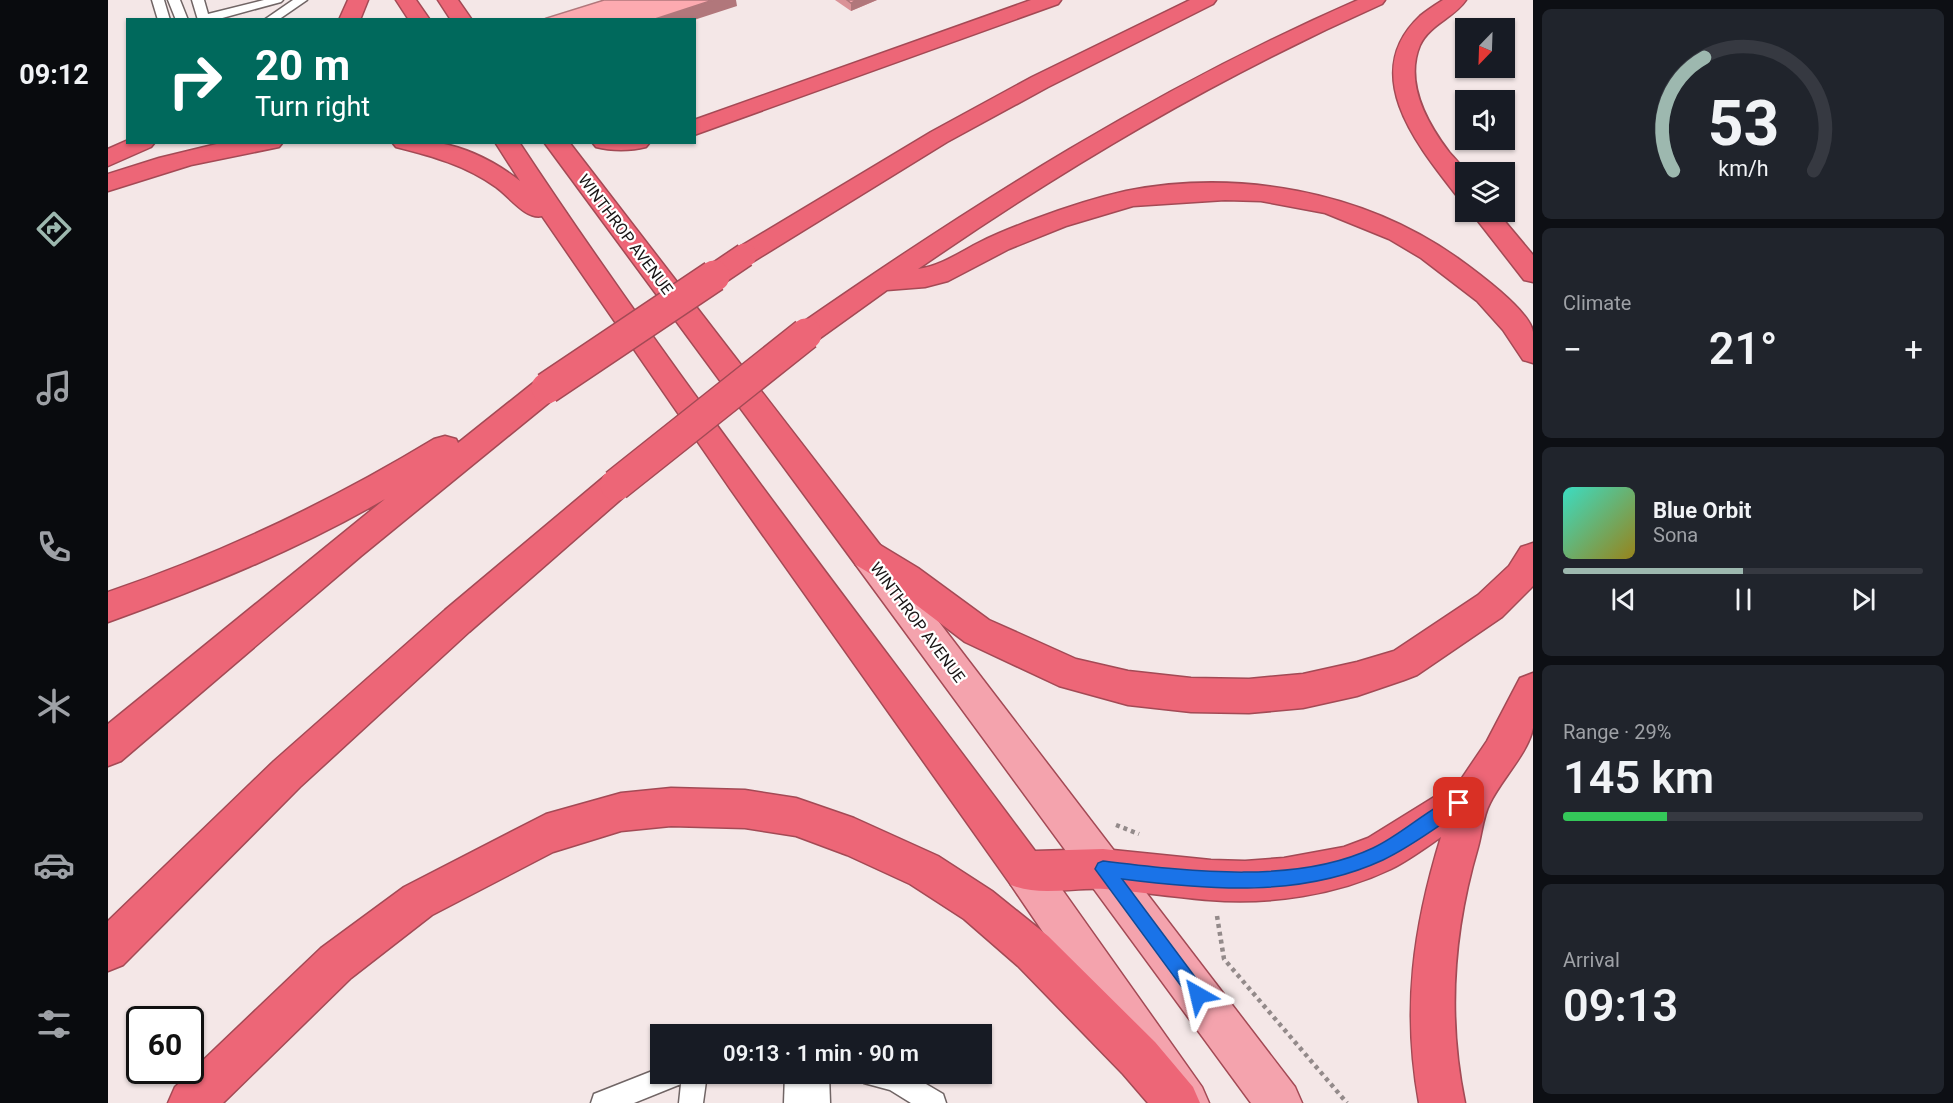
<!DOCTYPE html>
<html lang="en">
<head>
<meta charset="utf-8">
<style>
	:root { --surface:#171b24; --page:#20242c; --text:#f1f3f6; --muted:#9ea1a6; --line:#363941; --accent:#9db8af }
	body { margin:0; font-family:Roboto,sans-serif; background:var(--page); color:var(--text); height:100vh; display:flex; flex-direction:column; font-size:22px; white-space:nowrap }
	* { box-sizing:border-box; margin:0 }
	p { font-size:20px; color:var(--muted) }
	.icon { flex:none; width:33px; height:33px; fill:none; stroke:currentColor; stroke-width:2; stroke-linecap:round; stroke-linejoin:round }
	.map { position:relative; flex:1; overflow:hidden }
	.panel { display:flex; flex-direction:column; gap:9px; padding:9px; background:#0d0f14; width:420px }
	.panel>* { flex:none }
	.hud { position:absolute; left:18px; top:18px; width:570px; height:126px; border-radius:0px; box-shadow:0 2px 4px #0004; background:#00695c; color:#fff; overflow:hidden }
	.needle { width:39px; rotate:203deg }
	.buttons { position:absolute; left:1347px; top:18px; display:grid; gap:12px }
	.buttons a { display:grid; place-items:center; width:60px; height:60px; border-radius:0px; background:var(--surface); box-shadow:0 2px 4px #0004; font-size:30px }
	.speed { position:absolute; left:18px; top:1006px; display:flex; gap:12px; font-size:30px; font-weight:700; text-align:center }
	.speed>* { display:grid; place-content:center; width:78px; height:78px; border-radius:50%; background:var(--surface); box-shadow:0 2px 4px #0004; line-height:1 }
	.speed .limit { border:3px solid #111; border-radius:9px; background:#fff; color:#111 }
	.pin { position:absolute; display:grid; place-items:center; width:51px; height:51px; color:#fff; margin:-26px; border-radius:12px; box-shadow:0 3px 9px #0006 }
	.me { position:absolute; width:66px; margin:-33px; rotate:323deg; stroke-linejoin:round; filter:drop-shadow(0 0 4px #0008) }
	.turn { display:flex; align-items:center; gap:21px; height:126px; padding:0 30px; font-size:27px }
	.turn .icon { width:78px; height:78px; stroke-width:2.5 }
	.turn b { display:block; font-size:42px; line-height:51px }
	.big { font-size:45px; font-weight:600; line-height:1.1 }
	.panel .card { flex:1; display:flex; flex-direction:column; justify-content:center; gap:9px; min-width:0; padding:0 21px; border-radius:9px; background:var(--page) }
	.panel .dial { align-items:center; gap:0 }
	.dial svg { height:156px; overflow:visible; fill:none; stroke:var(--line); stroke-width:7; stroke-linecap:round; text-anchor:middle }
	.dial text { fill:var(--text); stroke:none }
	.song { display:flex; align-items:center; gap:18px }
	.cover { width:72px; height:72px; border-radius:9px; background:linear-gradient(135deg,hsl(170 70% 55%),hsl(50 70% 35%)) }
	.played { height:6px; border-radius:3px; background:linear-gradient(90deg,var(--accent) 50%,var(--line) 50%) }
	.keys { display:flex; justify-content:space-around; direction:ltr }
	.heat { display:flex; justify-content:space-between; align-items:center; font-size:33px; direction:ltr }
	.charge { height:9px; border-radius:4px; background:linear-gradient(90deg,#34c759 29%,var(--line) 0) }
	.trip { position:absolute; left:542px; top:1024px; width:342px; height:60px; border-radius:0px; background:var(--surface); box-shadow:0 2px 4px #0004; font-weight:600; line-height:60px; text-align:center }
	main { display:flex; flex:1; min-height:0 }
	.menu { display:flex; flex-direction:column; width:108px; justify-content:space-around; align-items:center; background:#090b0e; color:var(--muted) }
	.menu .icon { width:42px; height:42px }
	.menu .selected { color:var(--accent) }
	.menu b { font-size:27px; color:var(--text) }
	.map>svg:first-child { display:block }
</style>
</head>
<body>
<main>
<nav class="menu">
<b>09:12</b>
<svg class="icon selected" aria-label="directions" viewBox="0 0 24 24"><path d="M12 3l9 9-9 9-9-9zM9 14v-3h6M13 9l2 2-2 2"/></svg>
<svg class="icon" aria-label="music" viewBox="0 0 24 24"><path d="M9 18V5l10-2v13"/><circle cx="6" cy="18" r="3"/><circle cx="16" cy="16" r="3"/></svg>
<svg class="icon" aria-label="phone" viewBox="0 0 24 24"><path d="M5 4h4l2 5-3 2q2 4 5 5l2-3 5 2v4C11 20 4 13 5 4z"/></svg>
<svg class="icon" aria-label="climate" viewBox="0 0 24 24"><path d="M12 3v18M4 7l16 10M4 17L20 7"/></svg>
<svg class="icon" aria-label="car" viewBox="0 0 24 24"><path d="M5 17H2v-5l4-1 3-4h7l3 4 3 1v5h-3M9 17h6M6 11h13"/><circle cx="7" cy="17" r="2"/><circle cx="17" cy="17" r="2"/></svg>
<svg class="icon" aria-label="filters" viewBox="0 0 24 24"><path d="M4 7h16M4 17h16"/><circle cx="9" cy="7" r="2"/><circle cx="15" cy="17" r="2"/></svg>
</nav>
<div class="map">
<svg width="1425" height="1103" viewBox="0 0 1425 1103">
	<rect width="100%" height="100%" fill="#f4e7e7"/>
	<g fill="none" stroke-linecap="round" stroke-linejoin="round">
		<defs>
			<path id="lane" d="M44,0H56L62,20H50Z
				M60,0H72L80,20H68Z
				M84,0H96L100,14L156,0H175L173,2L107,20H90Z
				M185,0H199L170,20H156Z
				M552,1068V1074H599L595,1103H571L573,1084L526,1103H483L486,1094Z
				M753,1074H801L835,1094L838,1103H803L782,1090L756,1083Z"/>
			<path id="street" d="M677,1074H721L722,1103H676Z"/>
			<path id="primary" d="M760,541L772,545L1187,1087L1194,1103H1143L748,565L743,555L748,545Z
				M917,851L931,857L1094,1087L1101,1103H1051L903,885L897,871L903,857Z"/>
			<path id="highway" d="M240,0H260L252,20H231Z
				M288,0H308L322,20H301Z
				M330,0H350L364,20H343Z
				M923,0H953L950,4L586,135V120Z
				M1082,0H1108L1105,4L940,87L839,142L646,261L637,264L628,261L624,255L628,249L823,132L924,77Z
				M1250,0H1277L1274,4C1108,78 959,166 810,269C833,266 852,252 872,242C890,233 908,226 927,219C956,208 987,198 1018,191C1130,169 1254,191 1348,257C1366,270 1422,310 1425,332C1425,342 1425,353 1425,363L1415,360L1395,330L1369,301L1313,258L1281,239L1217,213L1153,201L1117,200L1025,206L958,226L901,249L840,281L817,287L779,290L708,341L698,344L688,341L684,334L688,327C868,202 1048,88 1250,0Z
				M1335,0H1358C1346,18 1322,24 1312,45C1296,83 1319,123 1341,152C1346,158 1356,167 1358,175C1359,181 1358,191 1358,198L1349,196C1310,146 1250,74 1312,16C1319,10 1327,5 1335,0Z
				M20,140V142H47L43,147L0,166V149Z
				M117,142H175L171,147L83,165L0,191V174L51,158Z
				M284,142C299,142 317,140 331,143C360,148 389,163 412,181L387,142H411C572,386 753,617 927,851L995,849L1103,860L1137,861L1176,858L1236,847L1260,838L1352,781L1379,741L1412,678L1425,673C1425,690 1425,711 1425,728C1420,753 1393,780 1382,803C1375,816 1374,833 1370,847C1345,932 1339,1016 1357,1103H1311C1294,1009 1305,928 1333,837C1317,848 1301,860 1283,869C1229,895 1162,905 1101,900C1067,897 1032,892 997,889C966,887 932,897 903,885L623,490L434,216C418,220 401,196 388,187C357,165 324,156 288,147Z
				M436,142H461L772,545L810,568L881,620L968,659L1020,671L1083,678L1141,679L1195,674L1249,662L1286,651L1370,595L1401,566L1413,547L1425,543V586L1394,617L1309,675L1296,680L1249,696L1195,708L1141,713L1083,712L1020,705L951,686L857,642L786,588L748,565Z
				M484,142H542L538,147C523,151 503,151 488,147Z
				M1363,212H1389L1425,255V282L1416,280Z
				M439,377L449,380L454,388L449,396L253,556L13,761L0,766V724L277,499C189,550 95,588 0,622V592C115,553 222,502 326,439L337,436L348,439L350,443L429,380Z
				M508,472L519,476L524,485L519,494L361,632L192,787L15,965L0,971V921L166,761L337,610L497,476Z
				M563,788L637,790L688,798L746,818L830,856L884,891L940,936L1047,1042L1085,1087L1092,1103H1040L1015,1074L910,966L856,919L802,884L739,855L688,836L637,828L563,826L513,831L445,852L324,915L243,978L115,1103H60L67,1087L213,948L296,887L438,814L513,793Z"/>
		</defs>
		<use href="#lane" stroke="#706565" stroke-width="3"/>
		<use href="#street" stroke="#706565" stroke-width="3"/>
		<use href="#primary" stroke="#a34a55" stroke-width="3"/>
		<use href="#highway" stroke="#a34a55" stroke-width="3"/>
		<path stroke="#938a8a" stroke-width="4.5" stroke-dasharray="4 4" stroke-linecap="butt" d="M1008,825L1031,834
			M1109,916L1116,959L1239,1103"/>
		<use href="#lane" fill="#fff" fill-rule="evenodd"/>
		<use href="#street" fill="#fff" fill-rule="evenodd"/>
		<use href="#primary" fill="#f4a3ad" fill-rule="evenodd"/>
		<use href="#highway" fill="#ed6677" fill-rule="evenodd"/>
		<defs>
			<path id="highway-bridge-far1" d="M603,278L637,255"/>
			<path id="highway-bridge" d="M439,388L606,276
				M508,485L698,334"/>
		</defs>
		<use href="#highway-bridge-far1" stroke="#a34a55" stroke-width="26" stroke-linecap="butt"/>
		<use href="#highway-bridge" stroke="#a34a55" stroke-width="34" stroke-linecap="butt"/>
		<use href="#highway-bridge-far1" stroke="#ed6677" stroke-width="23"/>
		<use href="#highway-bridge" stroke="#ed6677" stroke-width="31"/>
	</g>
	<path fill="#da9297" d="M727,0H769L743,11Z"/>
	<path fill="#b1777b" d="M605,0H628L629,6L586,20H544Z
		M749,0H769L743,11V3Z"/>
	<path fill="#fdaab0" stroke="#b1777b" stroke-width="1.5" d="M496,0H605L544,20H440L438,18Z
		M739,0H749L743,3Z"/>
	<path fill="#1a73e8" stroke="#114b97" stroke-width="1.5" d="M1351,795L1356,797L1359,803L1356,809C1330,826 1303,847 1275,860C1193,898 1101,890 1014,879L1096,989L1099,995L1096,1001L1090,1004L1084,1001L987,869L990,863L995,861C1079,871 1187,885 1265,848C1295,834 1320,808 1351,795Z"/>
	<g text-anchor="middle" stroke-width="4.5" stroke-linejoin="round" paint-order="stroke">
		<g font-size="16" fill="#1a1616" stroke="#fff">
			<text transform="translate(518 234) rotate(53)" y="6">WINTHROP AVENUE</text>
			<text transform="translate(810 622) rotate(53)" y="6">WINTHROP AVENUE</text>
		</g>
	</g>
</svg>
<div class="buttons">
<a><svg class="needle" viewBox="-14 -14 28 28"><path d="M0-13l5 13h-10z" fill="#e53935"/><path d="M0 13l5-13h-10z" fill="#9ea1a6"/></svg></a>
<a><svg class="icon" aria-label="sound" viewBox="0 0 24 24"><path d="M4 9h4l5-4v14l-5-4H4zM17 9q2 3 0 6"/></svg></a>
<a><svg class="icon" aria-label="layers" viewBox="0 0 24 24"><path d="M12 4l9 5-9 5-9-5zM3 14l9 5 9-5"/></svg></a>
</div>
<div class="speed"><div class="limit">60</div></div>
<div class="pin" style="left:1351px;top:803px;background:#d93025"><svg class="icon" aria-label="arrive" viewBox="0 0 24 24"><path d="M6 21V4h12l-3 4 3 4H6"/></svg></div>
<svg class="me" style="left:1090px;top:995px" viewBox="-20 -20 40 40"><path d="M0-17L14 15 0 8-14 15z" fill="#1a73e8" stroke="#fff" stroke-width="4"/></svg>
<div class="trip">09:13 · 1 min · 90 m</div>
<div class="hud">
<div class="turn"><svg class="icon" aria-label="right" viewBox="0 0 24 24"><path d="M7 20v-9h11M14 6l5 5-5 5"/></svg><div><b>20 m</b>Turn right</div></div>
</div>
</div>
<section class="panel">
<div class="card dial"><svg viewBox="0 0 100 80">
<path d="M14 69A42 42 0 1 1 86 69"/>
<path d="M14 69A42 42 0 0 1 30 11" stroke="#9db8af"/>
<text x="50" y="56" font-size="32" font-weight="700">53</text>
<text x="50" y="72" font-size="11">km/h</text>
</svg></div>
<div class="card"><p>Climate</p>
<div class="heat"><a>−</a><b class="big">21°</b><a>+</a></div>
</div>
<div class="card">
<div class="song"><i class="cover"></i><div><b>Blue Orbit</b><p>Sona</p></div></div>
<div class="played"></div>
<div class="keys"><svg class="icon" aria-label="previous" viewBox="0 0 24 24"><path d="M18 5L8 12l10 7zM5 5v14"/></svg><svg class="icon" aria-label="pause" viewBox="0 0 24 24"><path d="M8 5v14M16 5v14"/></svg><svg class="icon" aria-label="next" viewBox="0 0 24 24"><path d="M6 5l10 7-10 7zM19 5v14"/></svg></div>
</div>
<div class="card"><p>Range · 29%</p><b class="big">145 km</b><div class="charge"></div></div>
<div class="card"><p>Arrival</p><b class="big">09:13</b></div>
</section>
</main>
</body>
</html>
